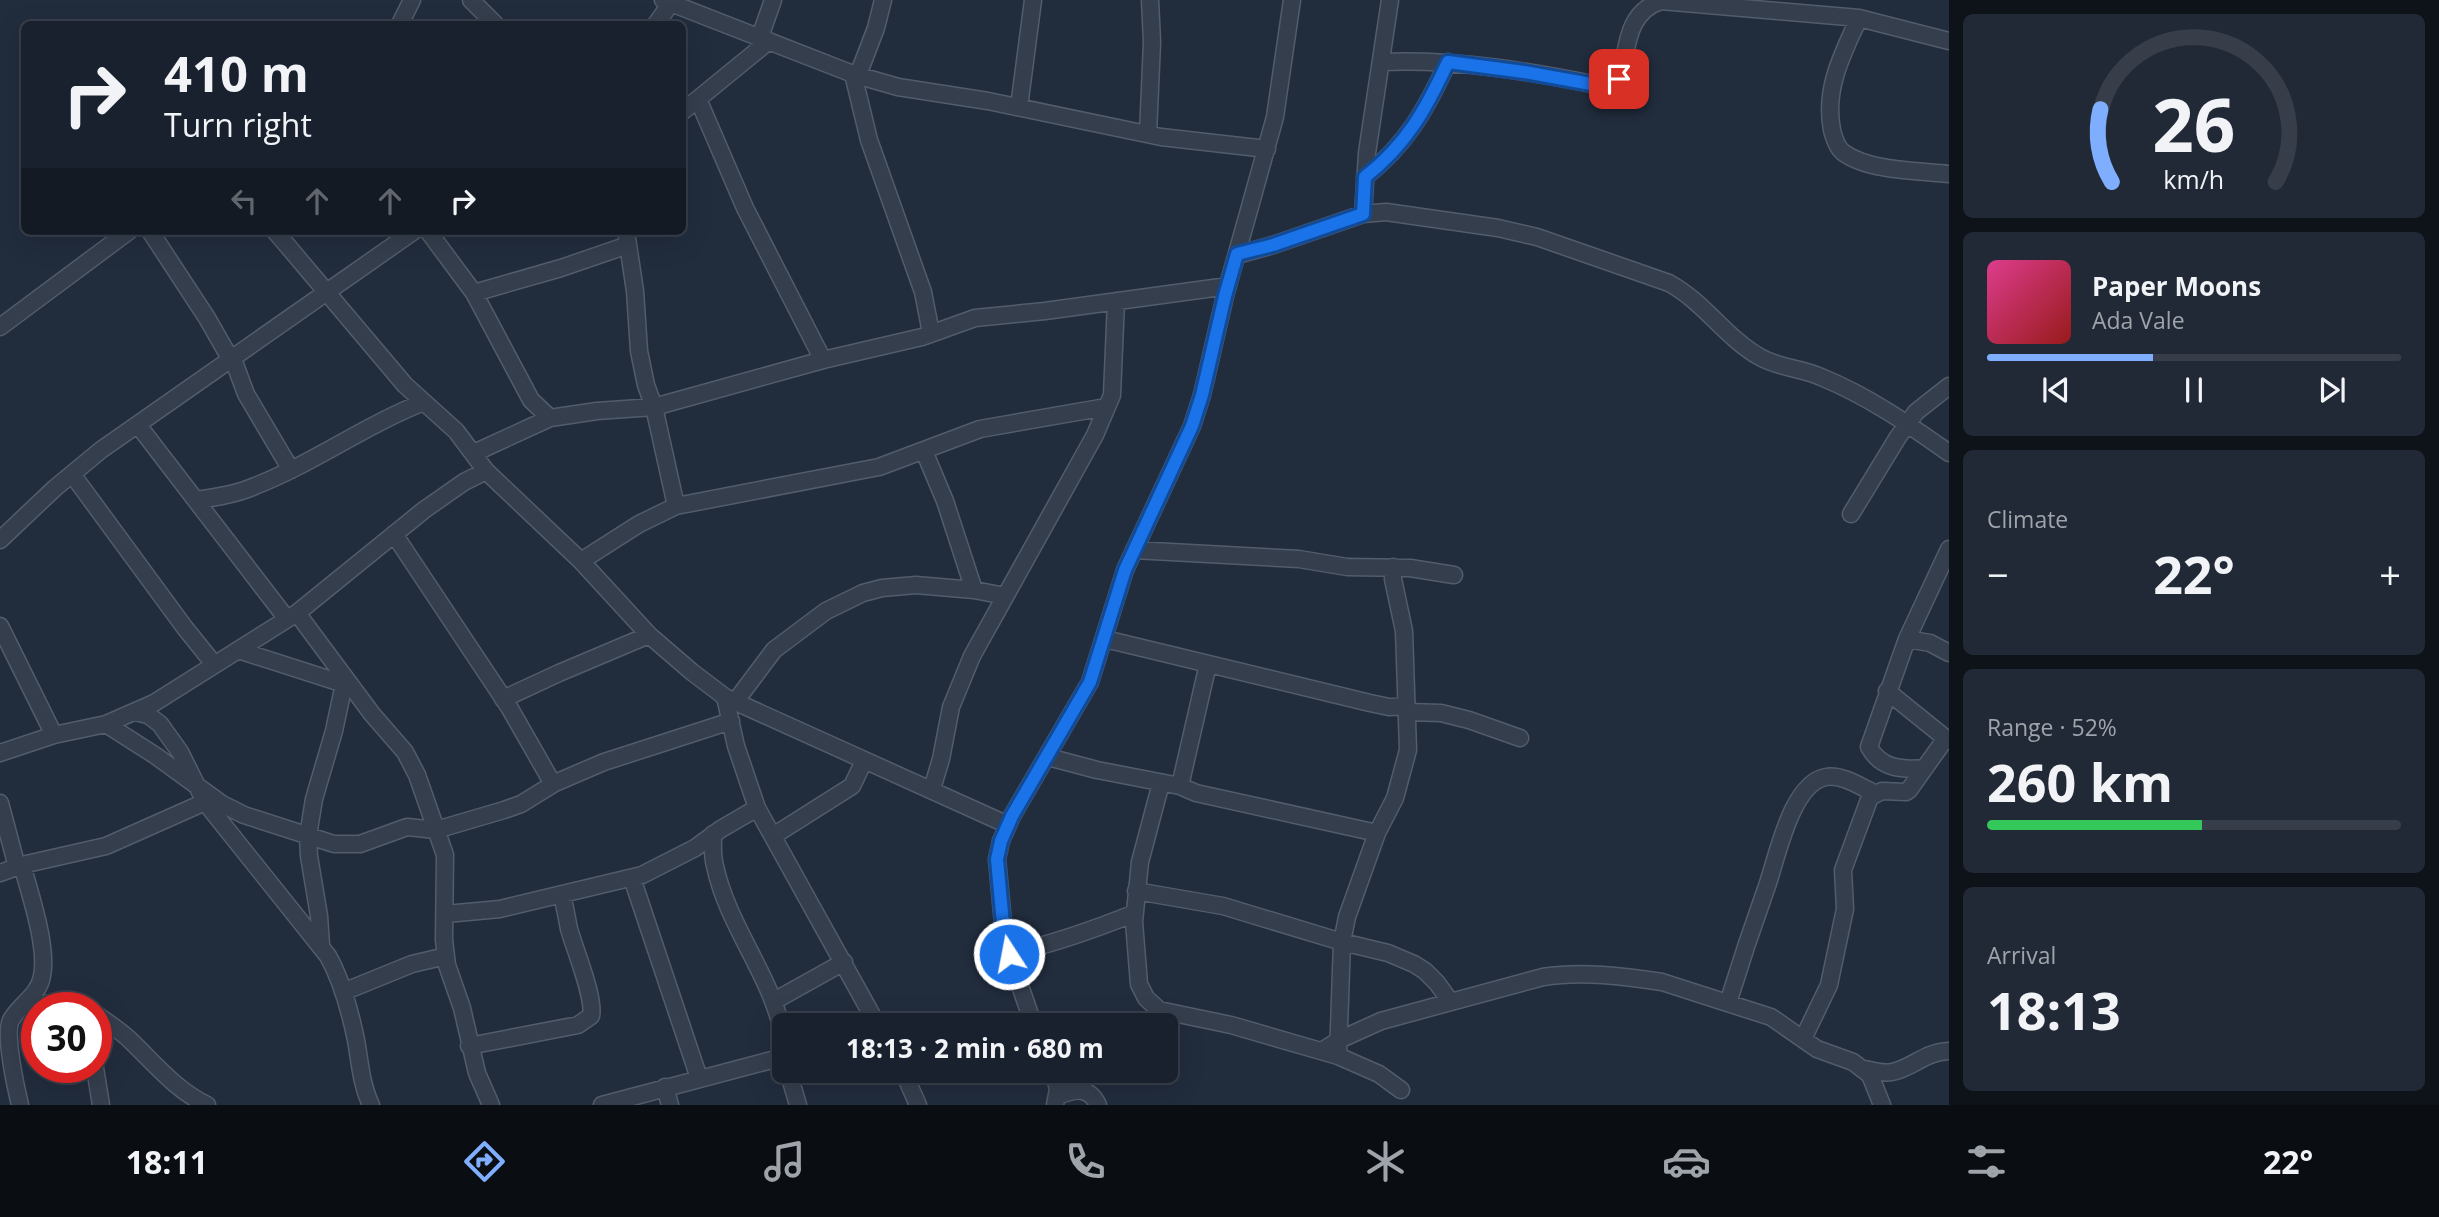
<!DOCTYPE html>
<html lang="en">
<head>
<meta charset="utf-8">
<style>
	:root { --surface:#19212e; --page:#222936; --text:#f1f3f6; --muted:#9fa3aa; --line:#373e4a; --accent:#7faeff }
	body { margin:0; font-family:"Open Sans",sans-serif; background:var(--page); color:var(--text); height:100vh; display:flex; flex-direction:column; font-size:26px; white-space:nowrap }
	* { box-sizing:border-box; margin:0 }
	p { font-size:23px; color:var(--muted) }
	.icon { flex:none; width:38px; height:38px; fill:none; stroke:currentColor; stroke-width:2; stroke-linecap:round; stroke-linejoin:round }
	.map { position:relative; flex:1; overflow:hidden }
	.details { display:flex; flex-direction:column; gap:14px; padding:14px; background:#0e1219; width:490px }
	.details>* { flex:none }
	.hud { position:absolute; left:21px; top:21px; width:665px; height:214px; border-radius:10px; box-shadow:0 7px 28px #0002,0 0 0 2px var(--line); background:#19212e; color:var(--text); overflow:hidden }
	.speed { position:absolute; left:21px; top:992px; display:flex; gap:14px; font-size:35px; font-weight:700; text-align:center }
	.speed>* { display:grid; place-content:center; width:91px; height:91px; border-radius:50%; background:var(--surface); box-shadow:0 7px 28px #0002,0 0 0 2px var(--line); line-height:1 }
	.speed .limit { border:10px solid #d22; background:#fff; color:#111 }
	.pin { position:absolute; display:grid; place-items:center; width:60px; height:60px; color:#fff; margin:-30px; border-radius:14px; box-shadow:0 4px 10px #0006 }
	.me { position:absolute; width:77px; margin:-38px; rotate:349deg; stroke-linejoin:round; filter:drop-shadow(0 0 5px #0008) }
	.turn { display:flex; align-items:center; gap:24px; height:147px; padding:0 28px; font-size:32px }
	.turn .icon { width:91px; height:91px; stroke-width:2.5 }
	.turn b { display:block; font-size:49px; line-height:60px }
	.lanes { display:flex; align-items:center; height:66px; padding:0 28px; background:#0003; justify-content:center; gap:35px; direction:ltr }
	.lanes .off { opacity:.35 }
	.big { font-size:52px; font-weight:700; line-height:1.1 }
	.details .widget { flex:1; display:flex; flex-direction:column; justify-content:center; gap:10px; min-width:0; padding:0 24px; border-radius:10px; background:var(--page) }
	.details .dial { align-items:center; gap:0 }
	.dial svg { height:182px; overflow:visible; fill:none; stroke:var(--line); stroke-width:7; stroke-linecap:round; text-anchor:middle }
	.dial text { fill:var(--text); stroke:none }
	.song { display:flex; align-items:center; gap:21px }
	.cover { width:84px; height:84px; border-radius:10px; background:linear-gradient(135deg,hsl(330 70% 55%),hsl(0 70% 35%)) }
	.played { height:7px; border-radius:4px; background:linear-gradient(90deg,var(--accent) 40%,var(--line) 40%) }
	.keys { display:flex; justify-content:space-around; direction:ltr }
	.heat { display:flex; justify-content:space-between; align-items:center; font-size:38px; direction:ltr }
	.charge { height:10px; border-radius:5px; background:linear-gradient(90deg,#34c759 52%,var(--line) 0) }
	.trip { position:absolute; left:772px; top:1013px; width:406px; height:70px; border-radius:10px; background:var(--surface); box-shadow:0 7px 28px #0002,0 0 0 2px var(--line); font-weight:700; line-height:70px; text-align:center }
	.tabs { display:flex; height:112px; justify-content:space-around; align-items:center; background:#0a0d12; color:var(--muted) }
	.tabs .icon { width:49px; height:49px }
	.tabs .active { color:var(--accent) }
	.tabs b { font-size:32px; color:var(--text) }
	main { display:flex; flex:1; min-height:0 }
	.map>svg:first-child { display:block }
</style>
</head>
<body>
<main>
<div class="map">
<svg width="1949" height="1105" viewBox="0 0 1949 1105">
	<rect width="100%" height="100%" fill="#212c3d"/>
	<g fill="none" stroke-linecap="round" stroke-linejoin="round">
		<defs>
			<path id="minor" d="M471,0L495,24
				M663,0L853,74L898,87L988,101L1161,137L1267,149
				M1859,18C1842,55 1824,89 1832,130C1834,138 1838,149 1844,153C1869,171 1919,171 1949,174
				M400,24L412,0
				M656,24L671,3
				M760,37L773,0
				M1382,62C1456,59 1529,71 1602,86C1603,86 1612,85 1613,84C1632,75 1615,16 1661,1L1859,18L1949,41
				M853,74L869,140L923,292L931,333
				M858,75L876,28L883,0
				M698,99L745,208L823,360
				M1019,107L1033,0
				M682,112L769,41
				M1148,134L1152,42L1150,0
				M1365,177C1407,144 1426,109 1448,62
				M1363,214L1367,153L1390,0
				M150,231L207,318L231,360
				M275,231L405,385L456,431L486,471L581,561L649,635L692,672L725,697L736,746L757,808L878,1026
				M428,231L474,293L531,400L550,418
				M626,231L635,291L639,351L646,385L654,407L676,506
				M1237,255L1273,245L1363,214L1386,212L1498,228L1537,237L1669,283C1704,302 1726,338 1760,357C1779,368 1801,368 1821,377C1868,396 1908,424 1949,453
				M474,293L561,268L628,245
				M0,327L129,231
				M233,359L246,394L291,470
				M138,425L287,619
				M924,451L945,501L974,590
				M474,453L550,418L597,411L654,407L823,360L922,337L975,318L1045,311L1228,286
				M72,474L185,628L214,664
				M197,500C217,497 237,494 255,486C314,463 365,425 424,402
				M1851,514L1898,437L1916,412L1949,386
				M394,534L509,707L553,784
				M0,540L55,488L101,450L414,231
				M1134,550L1299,559L1347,567L1410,568L1454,575
				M581,561L639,524L676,506L879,467L980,429L1106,407
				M297,613L372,714L405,752L417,775L445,855L444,940L447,965L462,1008L477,1073L491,1105
				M0,626L54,735
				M1105,639L1370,703L1389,707L1407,706
				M1907,639L1930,643L1949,653
				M238,650L344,684
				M1887,691L1949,741
				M727,698C821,740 915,782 1008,825
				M503,699L559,673L649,635
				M735,702L774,650L826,611L863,593L882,588L916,585L974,590L1005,596
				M135,712L148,715L160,724L180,752L205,802L328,956C342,981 350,1011 356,1040C360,1062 361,1084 371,1105
				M1408,712L1441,713L1469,720L1520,738
				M106,724L156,756L222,804L244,815L334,844H360L407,827L436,830L504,810L521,804L555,783L604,762L731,721
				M0,753L54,735L106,724L154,703L297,613L424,510L464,482L486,471
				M1048,757L1097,770L1180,786L1196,793L1377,833
				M1925,768C1902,770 1881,769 1869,747L1907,639L1949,549
				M1161,783L1140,862L1134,922L1139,984L1146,998L1159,1010L1231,1025L1338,1056L1379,1074L1401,1090
				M1180,786L1208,664
				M932,789L941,759L951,707L972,656L1095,435L1112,395L1116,301
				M0,803L17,867
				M713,834C713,844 712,856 715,866C728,928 774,978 784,1040
				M773,836L852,786L864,761
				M0,873L22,865L106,846L205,802
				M632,878L699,1078
				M1136,891L1223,906L1342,942L1388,953L1414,964L1425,971L1437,983L1450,1001
				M446,914L500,909L642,875L695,848L721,829L757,808
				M321,945L319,916L309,856L308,836L314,799L334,731L345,679
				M1009,954C1052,944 1093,930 1135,913
				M343,992L412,964L446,956
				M774,1001L844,962
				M1728,1003C1740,964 1753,925 1767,886C1777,858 1791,783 1826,777C1842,774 1861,787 1876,794
				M21,1007C37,1006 63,998 77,1008
				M96,1014C108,1023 121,1031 131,1041C156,1065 176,1090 207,1105
				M1034,1026L1009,954L1004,934L997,859L1001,841L1012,816L1090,682L1125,570L1192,426L1202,395L1225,296L1275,117L1292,0
				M1803,1039L1829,985L1845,909L1843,870L1870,797L1882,791L1906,792L1909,790L1946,738
				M469,1046L578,1025L591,1016C595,998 575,950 569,929C567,918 565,907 562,895
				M1322,1051L1339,1040L1381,1021L1543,977C1582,971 1623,976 1662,982L1771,1017L1817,1049L1853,1062L1870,1075L1882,1105
				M1338,1056L1342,942L1347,917L1377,833L1395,798L1408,750L1404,631L1393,579V567
				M95,1068L101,1105
				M1865,1069C1874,1071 1883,1074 1892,1072C1913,1068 1924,1052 1949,1051
				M788,1071L798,1105
				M903,1071L918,1105
				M1053,1071L1058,1089L1055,1105
				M665,1087L670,1105
				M1058,1096C1075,1089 1089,1086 1098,1105
				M20,1105C16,1088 4,1034 11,1020C20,1004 39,995 42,976C48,947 30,894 22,865
				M602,1105L783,1057"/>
		</defs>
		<use href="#minor" stroke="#535c6b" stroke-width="19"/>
		<use href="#minor" stroke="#353e4d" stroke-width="16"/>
	</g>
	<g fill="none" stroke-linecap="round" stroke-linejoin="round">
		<defs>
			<path id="route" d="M1009,954L1004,934L999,881L997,859L1001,841L1012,816L1090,682L1125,570L1192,426L1202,395L1225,296L1237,254L1273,245L1363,214L1365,177C1407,144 1426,109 1448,62L1524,72L1602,86L1612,85L1619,79"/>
		</defs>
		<use href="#route" stroke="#114b97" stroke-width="18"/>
		<use href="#route" stroke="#1a73e8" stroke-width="12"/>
	</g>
</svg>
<div class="speed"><div class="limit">30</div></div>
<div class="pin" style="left:1619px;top:79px;background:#d93025"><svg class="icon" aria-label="arrive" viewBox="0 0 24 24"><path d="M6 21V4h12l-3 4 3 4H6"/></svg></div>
<svg class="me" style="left:1009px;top:954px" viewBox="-20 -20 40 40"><circle r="17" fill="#1a73e8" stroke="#fff" stroke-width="3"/><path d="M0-11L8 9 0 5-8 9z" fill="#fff"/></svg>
<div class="trip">18:13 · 2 min · 680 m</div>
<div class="hud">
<div class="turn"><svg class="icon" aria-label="right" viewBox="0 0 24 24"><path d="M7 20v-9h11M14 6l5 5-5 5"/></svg><div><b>410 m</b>Turn right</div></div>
<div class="lanes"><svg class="icon off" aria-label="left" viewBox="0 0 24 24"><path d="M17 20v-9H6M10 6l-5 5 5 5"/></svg><svg class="icon off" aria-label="ahead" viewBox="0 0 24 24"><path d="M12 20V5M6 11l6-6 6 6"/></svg><svg class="icon off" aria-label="ahead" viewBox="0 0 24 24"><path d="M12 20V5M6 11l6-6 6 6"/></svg><svg class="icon" aria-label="right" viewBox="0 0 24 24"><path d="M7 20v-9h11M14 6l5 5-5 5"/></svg></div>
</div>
</div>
<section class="details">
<div class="widget dial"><svg viewBox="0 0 100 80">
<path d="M14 69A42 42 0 1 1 86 69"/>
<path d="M14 69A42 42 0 0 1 9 37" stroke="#7faeff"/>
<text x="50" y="56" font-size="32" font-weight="700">26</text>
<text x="50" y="72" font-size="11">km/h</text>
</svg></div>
<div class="widget">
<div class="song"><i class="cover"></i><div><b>Paper Moons</b><p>Ada Vale</p></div></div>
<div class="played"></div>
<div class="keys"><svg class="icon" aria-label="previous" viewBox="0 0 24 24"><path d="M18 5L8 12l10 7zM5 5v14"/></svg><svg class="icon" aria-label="pause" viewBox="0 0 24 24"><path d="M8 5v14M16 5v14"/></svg><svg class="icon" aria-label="next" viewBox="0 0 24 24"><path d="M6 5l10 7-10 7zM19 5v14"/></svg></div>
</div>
<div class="widget"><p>Climate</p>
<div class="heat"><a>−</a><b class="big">22°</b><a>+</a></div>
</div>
<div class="widget"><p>Range · 52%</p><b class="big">260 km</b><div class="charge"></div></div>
<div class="widget"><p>Arrival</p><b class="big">18:13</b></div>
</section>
</main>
<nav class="tabs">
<b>18:11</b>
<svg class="icon active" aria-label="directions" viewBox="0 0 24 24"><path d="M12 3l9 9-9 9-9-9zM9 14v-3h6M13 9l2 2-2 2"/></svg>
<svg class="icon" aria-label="music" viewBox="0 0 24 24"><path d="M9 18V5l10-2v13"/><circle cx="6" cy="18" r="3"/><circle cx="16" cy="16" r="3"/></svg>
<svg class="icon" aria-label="phone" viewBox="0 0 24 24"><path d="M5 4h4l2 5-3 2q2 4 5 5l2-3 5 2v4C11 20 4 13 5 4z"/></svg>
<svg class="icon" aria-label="climate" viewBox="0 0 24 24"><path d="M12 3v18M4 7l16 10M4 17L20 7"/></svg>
<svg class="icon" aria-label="car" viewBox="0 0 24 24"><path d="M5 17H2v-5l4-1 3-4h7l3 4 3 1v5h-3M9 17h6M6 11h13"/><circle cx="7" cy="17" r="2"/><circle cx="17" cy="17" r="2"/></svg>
<svg class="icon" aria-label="filters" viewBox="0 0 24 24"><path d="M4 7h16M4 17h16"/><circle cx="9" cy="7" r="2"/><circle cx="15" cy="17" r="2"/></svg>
<b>22°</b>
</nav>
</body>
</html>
